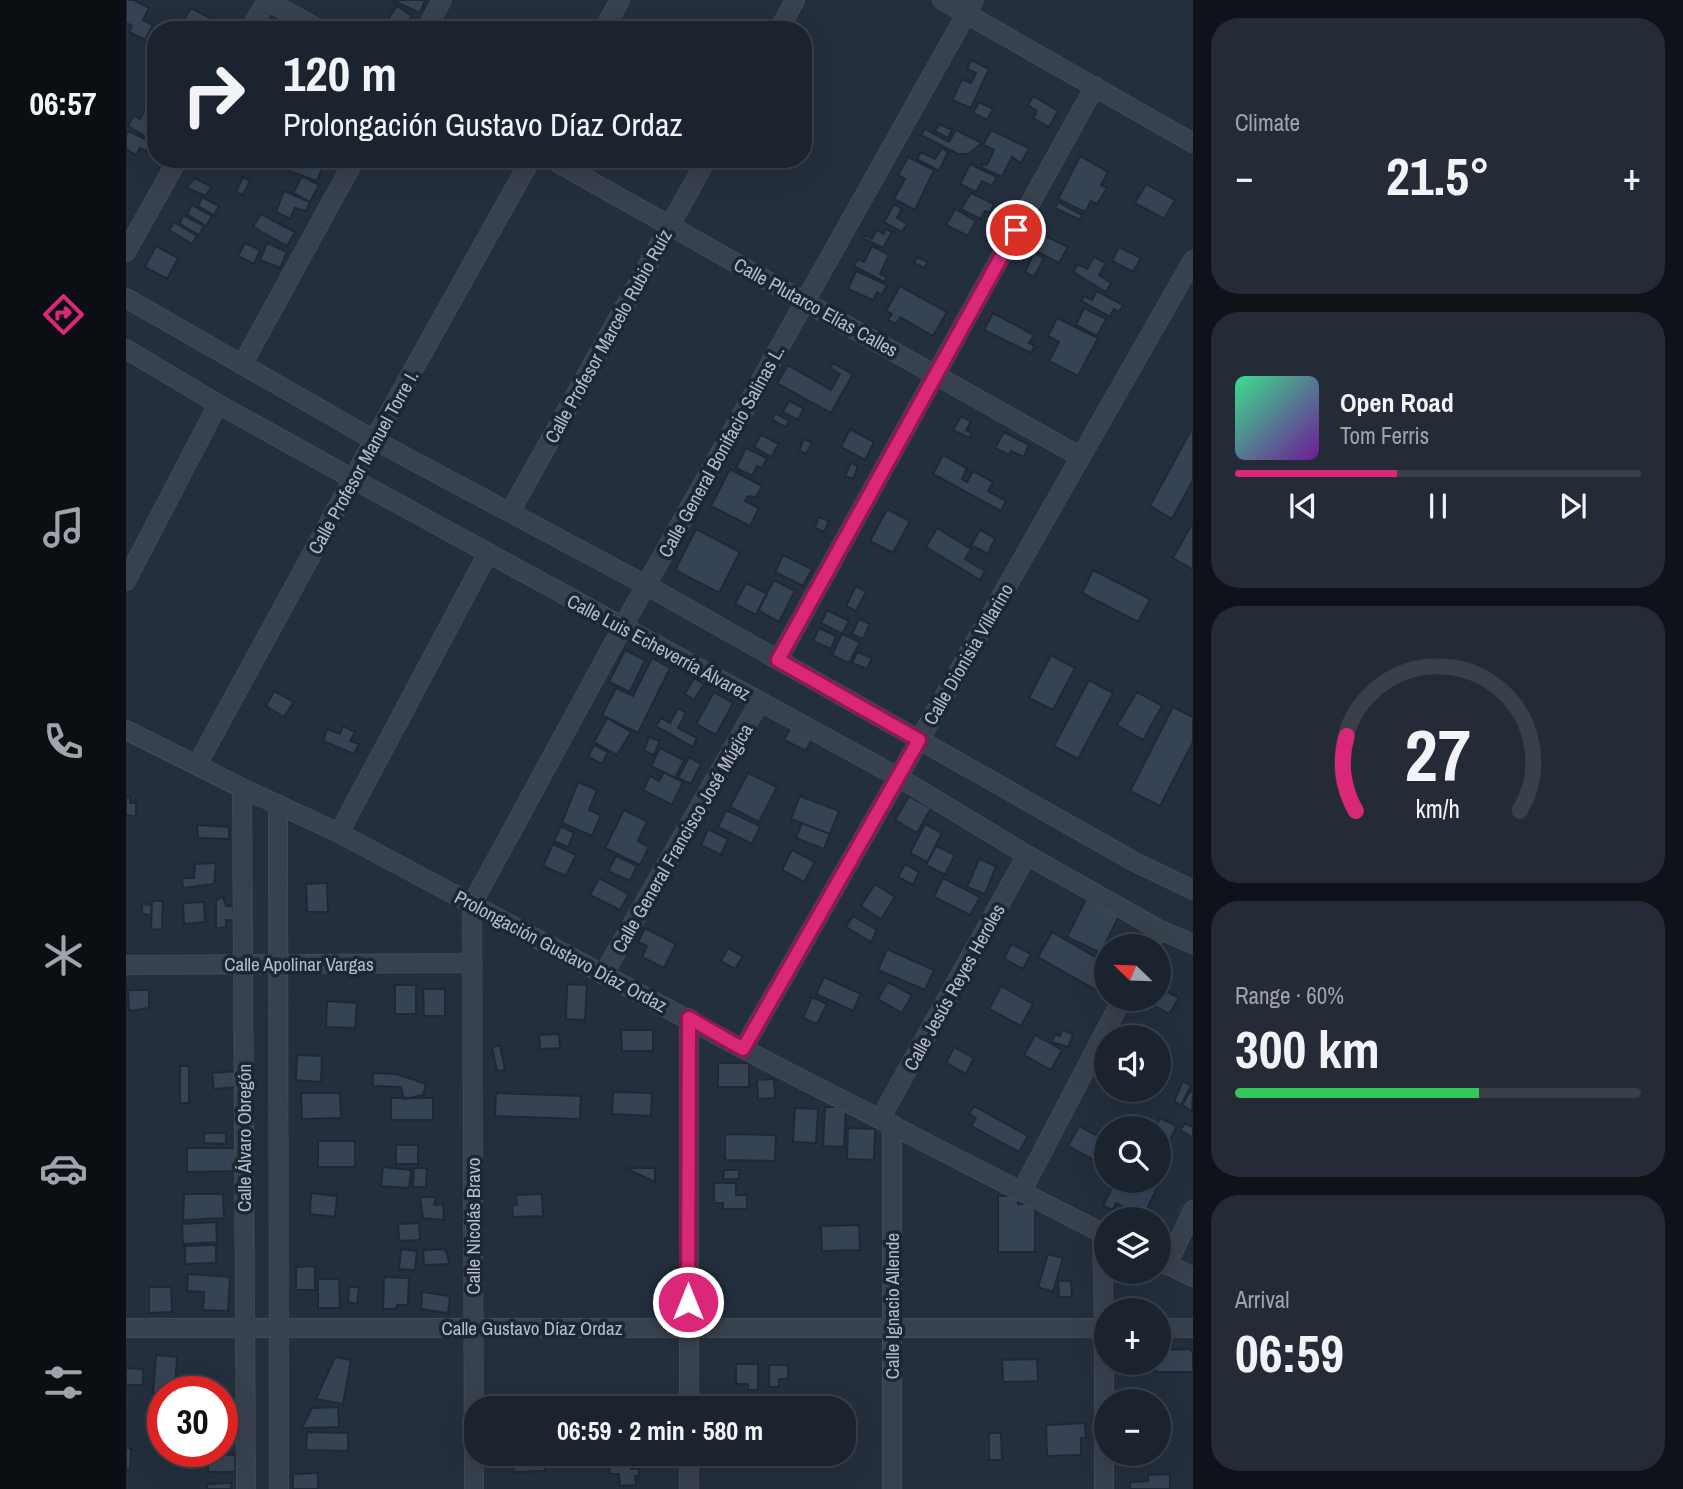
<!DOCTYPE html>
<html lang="en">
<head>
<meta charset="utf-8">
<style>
	:root { --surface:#1b232e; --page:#242b36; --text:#f1f3f6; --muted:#a0a4aa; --line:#39404a; --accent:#db2777 }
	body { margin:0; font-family:"Archivo Narrow",sans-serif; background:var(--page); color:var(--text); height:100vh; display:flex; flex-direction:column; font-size:26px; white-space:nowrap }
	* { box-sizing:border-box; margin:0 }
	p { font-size:23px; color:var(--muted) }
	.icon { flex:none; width:38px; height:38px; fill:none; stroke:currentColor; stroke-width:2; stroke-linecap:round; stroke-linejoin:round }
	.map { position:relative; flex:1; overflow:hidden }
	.panel { display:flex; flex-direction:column; gap:18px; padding:18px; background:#0f1319; width:490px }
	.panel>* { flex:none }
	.guide { position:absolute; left:21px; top:21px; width:665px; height:147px; border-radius:28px; box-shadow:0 7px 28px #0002,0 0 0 2px var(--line); background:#1b232e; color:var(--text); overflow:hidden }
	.needle { width:46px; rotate:293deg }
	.controls { position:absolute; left:968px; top:934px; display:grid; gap:14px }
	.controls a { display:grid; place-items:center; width:77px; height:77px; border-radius:50%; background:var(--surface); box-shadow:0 7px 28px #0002,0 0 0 2px var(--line); font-size:35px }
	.speed { position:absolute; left:21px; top:1376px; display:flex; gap:14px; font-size:35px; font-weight:700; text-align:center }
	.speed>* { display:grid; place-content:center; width:91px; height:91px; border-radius:50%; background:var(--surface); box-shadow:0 7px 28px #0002,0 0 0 2px var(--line); line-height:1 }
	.speed .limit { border:10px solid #d22; background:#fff; color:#111 }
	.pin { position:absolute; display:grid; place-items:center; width:60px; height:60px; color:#fff; margin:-30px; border:4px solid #fff; border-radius:50%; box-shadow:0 2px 7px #0007 }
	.me { position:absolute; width:77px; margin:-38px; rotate:0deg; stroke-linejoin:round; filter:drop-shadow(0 0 5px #0008) }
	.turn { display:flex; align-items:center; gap:24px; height:147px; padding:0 21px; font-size:32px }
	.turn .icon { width:91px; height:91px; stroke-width:2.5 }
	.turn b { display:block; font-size:49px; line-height:60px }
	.big { font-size:52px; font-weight:700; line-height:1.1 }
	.panel .card { flex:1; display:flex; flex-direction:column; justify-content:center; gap:10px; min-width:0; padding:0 24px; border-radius:28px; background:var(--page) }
	.panel .dial { align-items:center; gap:0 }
	.dial svg { height:182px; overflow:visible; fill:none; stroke:var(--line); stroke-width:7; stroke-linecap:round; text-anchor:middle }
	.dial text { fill:var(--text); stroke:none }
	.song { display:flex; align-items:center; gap:21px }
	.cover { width:84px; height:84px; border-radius:10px; background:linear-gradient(135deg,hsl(150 70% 55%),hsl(280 70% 35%)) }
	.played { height:7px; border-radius:4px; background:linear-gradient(90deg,var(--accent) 40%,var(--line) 40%) }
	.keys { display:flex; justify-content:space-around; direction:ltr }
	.heat { display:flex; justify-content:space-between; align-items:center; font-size:38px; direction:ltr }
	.charge { height:10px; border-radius:5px; background:linear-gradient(90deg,#34c759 60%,var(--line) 0) }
	.trip { position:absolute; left:338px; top:1396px; width:392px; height:70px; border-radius:28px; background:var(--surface); box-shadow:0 7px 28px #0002,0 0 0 2px var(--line); font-weight:700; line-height:70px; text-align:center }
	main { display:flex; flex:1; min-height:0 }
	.tabs { display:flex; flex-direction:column; width:126px; justify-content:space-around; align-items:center; background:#0b0e12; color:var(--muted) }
	.tabs .icon { width:49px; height:49px }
	.tabs .active { color:var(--accent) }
	.tabs b { font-size:32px; color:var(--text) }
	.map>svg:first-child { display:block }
</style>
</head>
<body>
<main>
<nav class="tabs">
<b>06:57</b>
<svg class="icon active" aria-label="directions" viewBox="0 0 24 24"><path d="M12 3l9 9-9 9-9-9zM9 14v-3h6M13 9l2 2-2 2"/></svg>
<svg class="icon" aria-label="music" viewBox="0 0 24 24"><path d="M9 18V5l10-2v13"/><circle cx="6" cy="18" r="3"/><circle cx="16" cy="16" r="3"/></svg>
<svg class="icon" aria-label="phone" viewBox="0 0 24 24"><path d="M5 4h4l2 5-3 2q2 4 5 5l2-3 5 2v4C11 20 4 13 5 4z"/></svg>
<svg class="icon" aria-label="climate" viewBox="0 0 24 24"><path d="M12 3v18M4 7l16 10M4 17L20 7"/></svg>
<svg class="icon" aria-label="car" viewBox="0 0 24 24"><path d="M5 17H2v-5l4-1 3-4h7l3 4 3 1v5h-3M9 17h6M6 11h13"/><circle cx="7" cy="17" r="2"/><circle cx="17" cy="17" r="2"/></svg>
<svg class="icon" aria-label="filters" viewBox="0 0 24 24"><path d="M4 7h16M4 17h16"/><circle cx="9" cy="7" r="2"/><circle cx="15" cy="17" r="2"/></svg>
</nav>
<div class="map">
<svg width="1067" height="1489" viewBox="0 0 1067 1489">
	<rect width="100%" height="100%" fill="#242f3e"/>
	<path fill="#364354" stroke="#1f2835" stroke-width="2" d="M0,0H8L23,8L17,20L27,25L19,40L3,32L6,26L0,23Z
		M266,0H299L294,13Z
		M271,6L286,16L276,30H263L258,26Z
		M65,8L101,27L100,30L53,28Z
		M845,60L863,69L845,108L826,100L836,79L845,83L850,73L841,69Z
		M907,96L932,111L923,127L907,118L911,111L902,105Z
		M853,102L867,109L861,120L847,113Z
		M19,110L30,116V136L27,141L2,126L8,115L14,119Z
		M813,124L826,130L822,138L809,131Z
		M799,129L823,142L830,130L856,143L842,154H832L795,135Z
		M865,130L903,148L895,163L886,157L876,177L855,167L856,164L861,165L868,150L857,145Z
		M3,131L25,142L20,151L14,148L10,155L0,149V135Z
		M816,148L822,152L813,171L791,159L795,152L809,159Z
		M954,156L982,172L975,185L981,188L971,204L965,201L959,212L932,199Z
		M782,157L808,170L789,210L768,199L779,179L772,175Z
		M168,159H192L198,164L191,181L163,171Z
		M844,164L871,177L866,186L856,181L850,192L834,184Z
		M176,176L193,185L184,202L167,193Z
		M117,177L124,181L117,195L110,191Z
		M68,178L85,186L80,196L61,188Z
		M1020,184L1049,200L1038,219L1009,203Z
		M158,191L184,202L180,211L169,208L164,219L150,212Z
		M845,193L868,204L864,212L859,211L854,219L835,209Z
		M76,197L93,206L88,215L72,206Z
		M932,202L956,215L954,220L929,208Z
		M768,204L776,209L771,218L781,224L776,232L758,222Z
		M66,205L86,216L80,226L61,214Z
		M829,209L850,221L842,236L820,225Z
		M135,214L169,232L161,246L127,227Z
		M57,215L78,226L73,235L54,224Z
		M48,222L71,236L66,244L43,230Z
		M918,222L920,223L915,234L942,247L933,263L904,248Z
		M760,229L766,232L757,248L737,238L739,235L746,239L751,230L758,234Z
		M119,243L134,250L128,264L112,256Z
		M141,243L161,252L154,268L134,260Z
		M30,246L52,258L41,279L19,267Z
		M746,246L763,255L754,274L761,277L758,282L728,266L732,259L738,262Z
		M993,247L1015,258L1007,272L986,261Z
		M908,253L918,258L908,277L899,272Z
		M791,257L802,262L798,268L788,263Z
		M968,257L980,263L973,275L985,283L980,292L947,272L952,264L961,269Z
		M730,271L761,285L756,295L751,292L747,300L722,289Z
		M774,286L821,312L807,336L774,317L770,324L762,320L766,314L760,311Z
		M971,291L997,305L993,312L988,309L984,317L955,301L958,296L966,300Z
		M958,308L980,319L971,336L950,325Z
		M867,313L908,335L903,343L909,346L905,353L858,330Z
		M931,318L972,338L952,376L923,361L933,342L922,336Z
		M707,363L727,374L705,413L651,383L662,365L705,390L714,374L704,368Z
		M663,401L678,408L672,420L657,412Z
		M649,413L663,421L660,427L646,420Z
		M835,416L845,421L840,430L846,433L843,438L827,430Z
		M724,429L748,442L739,460L715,447Z
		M1065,430L1067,431V480L1046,519L1024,506Z
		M878,432L903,445L898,457L885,451L883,455L869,448Z
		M635,435L653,444L645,457L628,447Z
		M678,439L686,443L680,454L673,450Z
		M620,448L641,458L636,468L631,466L626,476L610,468Z
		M817,455L841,468L836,479L841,482L847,471L867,482L862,491L880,501L875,511L807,474Z
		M725,463L732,466L727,479L719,476Z
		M604,469L636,486L630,497L622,496L619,501L633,508L624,526L585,506Z
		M761,509L784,521L767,553L744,541Z
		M693,517L703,521L698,532L689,528Z
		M1067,522V570L1047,558Z
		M811,528L845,549L839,559L859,571L854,580L800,547Z
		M570,529L614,552L593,593L549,570Z
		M854,530L869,538L862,554L845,545Z
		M657,555L686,569L677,586L649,572Z
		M967,570L1024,599L1012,622L956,593Z
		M648,580L669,591L653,622L632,610Z
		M620,583L641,594L630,615L609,604Z
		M730,586L740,592L730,611L720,606Z
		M701,610L723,621L716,634L695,623Z
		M733,619L744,624L737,639L726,634Z
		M693,628L710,636L705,649L687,641Z
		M716,634L734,642L723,663L706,655Z
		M499,650L519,660L504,692L483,682Z
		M731,652L746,658L741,669L726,663Z
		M925,655L949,668L927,710L903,698Z
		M526,658L544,668L512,733L476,715L490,688L507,696Z
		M568,678L578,684L568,700L559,694Z
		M963,680L987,693L952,759L928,746Z
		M148,691L168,702L158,717L140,706Z
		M588,692L607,703L590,735L570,724Z
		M1011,692L1036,706L1017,740L991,725Z
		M1047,707L1067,717V742L1034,806L1004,791Z
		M552,708L560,713L552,728L571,738L567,747L530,726L535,718L544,723Z
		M481,718L505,732L491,755L468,742Z
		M667,723L689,733L680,751L658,740Z
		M217,726L229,732L224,741L233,744L228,754L197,741L201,729L214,734Z
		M523,737L534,741L528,755L518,751Z
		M468,745L482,752L476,764L462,757Z
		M534,748L558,760L549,778L525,766Z
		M563,757L575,764L565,784L552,778Z
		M538,772L557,782L546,805L517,790L524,776L533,781Z
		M622,773L651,787L633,822L604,807Z
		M452,782L471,790L463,810L475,815L466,836L436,823Z
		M674,796L713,811L704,834L665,819Z
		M783,796L805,808L791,833L769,820Z
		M0,797H4V803H10V816L0,815Z
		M498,810L521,821L512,841L523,847L514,865L479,848Z
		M600,810L634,826L626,844L592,827Z
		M676,823L704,834L698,849L670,838Z
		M799,824L816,833L801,862L784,853Z
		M71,825L103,827V839L72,838Z
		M435,826L448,833L442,847L428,841Z
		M582,829L602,839L595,855L575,845Z
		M427,844L450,855L440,876L417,866Z
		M810,846L829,855L819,875L800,865Z
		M666,850L689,862L678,882L656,870Z
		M490,856L511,866L504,881L482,871Z
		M853,859L870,866L859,894L841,887Z
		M90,863L88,884L57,888L56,878H68L69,864Z
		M779,864L793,872L787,885L772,877Z
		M473,878L503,894L494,910L464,895Z
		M817,878L854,897L844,915L808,897Z
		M201,883L202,912H181L180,884Z
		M749,884L769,897L755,919L735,906Z
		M97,897L100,906H107L108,920H100V927L90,928V900Z
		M960,899L993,916L975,953L941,937Z
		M26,901H37L36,930L25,929Z
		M78,902L79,922L58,924L57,903Z
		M16,904L26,905L25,915L16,914Z
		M727,916L751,930L745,942L720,927Z
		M519,928L550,944L538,968L516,957L521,946L512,942Z
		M926,932L980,963L979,995L912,957Z
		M885,944L905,954L897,969L878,959Z
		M602,948L617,956L609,969L595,961Z
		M761,949L808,970L799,990L752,970Z
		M698,977L735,994L727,1011L690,994Z
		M762,982L786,995L776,1013L752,999Z
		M441,984L461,985L459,1020L440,1019Z
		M269,985H290V1014H269Z
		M875,986L907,1004L895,1026L863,1009Z
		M1032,987L1053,998L1043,1014L1019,1000L1032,999Z
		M297,989H319V1016H298Z
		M2,990H23V1008L3,1011Z
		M686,997L701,1004L691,1024L677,1018Z
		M201,1001L231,1003L229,1028L200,1027Z
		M1008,1028L1033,1037L1032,1039L1004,1038Z
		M495,1030H527V1051H496Z
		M936,1030L947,1034L942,1047L926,1042L929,1034L934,1036Z
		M433,1034L434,1048L414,1049L413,1035Z
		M909,1035L936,1050L925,1070L898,1055Z
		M374,1045L379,1070L371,1071L366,1047Z
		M828,1047L848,1058L840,1074L820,1063Z
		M171,1055L196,1056L195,1082L170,1080Z
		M592,1063H623V1087H592Z
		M54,1066H63V1103H54Z
		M110,1071L112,1087L88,1089L86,1073Z
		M247,1073L271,1074L300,1084L297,1095L278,1099L275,1087L247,1086Z
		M648,1079L649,1098L632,1099L631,1080Z
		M1057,1081L1065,1086L1055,1105L1048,1101Z
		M1064,1091L1067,1093L1066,1111L1056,1105Z
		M487,1092L526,1093L525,1116L486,1114Z
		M175,1093H214L215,1118L176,1119Z
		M370,1093L455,1096L454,1119L369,1116Z
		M265,1098H307V1120H265Z
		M848,1106L902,1136L893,1152L845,1126L850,1118L843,1114Z
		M699,1107H720L718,1147L697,1146Z
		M669,1108L692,1109L690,1143L667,1142Z
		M1034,1118L1051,1126L1040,1148L1032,1144V1129H1028Z
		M1059,1123L1067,1127V1138L1054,1130Z
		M953,1126L980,1141V1156L975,1164L942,1146Z
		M722,1128L749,1129L748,1160L721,1159Z
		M78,1133H100V1144L78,1143Z
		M599,1134L650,1135L649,1161L599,1160Z
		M192,1141H229V1167H192Z
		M270,1145H292V1164H270Z
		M61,1148H110L111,1171L61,1172Z
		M1032,1150L1044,1155L1037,1170L1032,1168Z
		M257,1167L285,1170L283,1188L255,1186Z
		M288,1168H301L300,1187H287Z
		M499,1168H529V1182Z
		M598,1170H613V1179H597Z
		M1032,1176L1036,1177L1016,1220H1010L993,1212L996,1206L990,1203L987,1210L977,1206L989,1181H999L1009,1186L1012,1181H1032Z
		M588,1183H610V1195H621V1209H597V1203H588Z
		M185,1193L211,1196L209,1217L184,1214Z
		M58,1194H97L98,1218L57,1220Z
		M416,1194L417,1216L387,1217L386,1205H391L390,1195Z
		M872,1196H892V1204H909V1252H872Z
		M294,1197H310L308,1205L317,1204L318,1220L297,1218Z
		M90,1222L91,1242L57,1244L56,1224Z
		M293,1223L294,1240L273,1241L272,1224Z
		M733,1225L734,1250L696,1251L695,1226Z
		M90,1245V1263L59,1264V1246Z
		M275,1249L291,1251L289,1270L273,1269Z
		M319,1249L324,1264L298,1265L297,1250Z
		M922,1254L937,1258L927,1292L912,1287Z
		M189,1266V1290H170V1267Z
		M62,1274L104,1277L102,1311L77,1310L78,1292L61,1291Z
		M258,1277L283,1278L282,1305H271L270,1309H257Z
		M192,1279H213L214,1308H192Z
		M932,1281H945L946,1297H933Z
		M23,1287H45L46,1312L23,1313Z
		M223,1287H233L231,1304L222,1302Z
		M296,1292L324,1296L322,1313L295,1309Z
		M1064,1349L1067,1352V1372H1030L1032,1350Z
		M30,1355L51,1357L49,1391L27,1394Z
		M209,1357L225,1360L217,1404L190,1399Z
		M911,1359L912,1381L877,1382L876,1360Z
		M610,1364H632V1390H622V1384H610Z
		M643,1365H662V1379H653V1387H643Z
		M0,1368L17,1369V1385H0Z
		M212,1407L213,1427L176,1428L186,1408Z
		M959,1423L960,1438H955V1455L921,1456L920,1425Z
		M181,1432L222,1433V1451L180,1450Z
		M863,1433H875L876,1460H863Z
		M0,1448H5L4,1470H0Z
		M82,1454L109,1455V1472H82Z
		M388,1454H409V1458L419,1457V1471L388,1472Z
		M505,1464V1469L513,1468V1476H509L510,1485L494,1486L493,1474H484L483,1465Z
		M192,1473V1489H167V1474Z
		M1044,1474V1489H1004V1482L1022,1481V1475Z
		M105,1483V1489H81V1484Z"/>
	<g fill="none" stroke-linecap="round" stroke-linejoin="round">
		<defs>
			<path id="minor" d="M140,0L194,30
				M816,0L1067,143
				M124,30L141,0
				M300,30L316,0
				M477,30L494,0
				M653,30L669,0
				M425,159L955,457
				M0,252L52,159
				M0,298L248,440L520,585L1007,861L1067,890
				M0,349L92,404L227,479L772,777L901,855L1032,929L1067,944
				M116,365L229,159
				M384,512L581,159
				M0,581L92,404
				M652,660L969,86
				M0,730L116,788L213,833L617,1049L980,1235
				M71,765L248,440L405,159
				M116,788L120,1489
				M152,804L153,1489
				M213,833L362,553
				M1023,947L1032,929
				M0,965L347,963
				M477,975L634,701
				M563,1018V1409
				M617,1049L1067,260
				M754,1119L901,855
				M766,1124V1489
				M896,1191L996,999
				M976,1233L978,1328V1489
				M1032,1260L1067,1277
				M1041,1265L1067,1210
				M0,1328H980
				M1032,1328H1067
				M563,1454V1489
				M348,1489L346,904L496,628L848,0"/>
		</defs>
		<use href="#minor" stroke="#414a57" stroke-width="20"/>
		<use href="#minor" stroke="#38414e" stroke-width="18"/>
	</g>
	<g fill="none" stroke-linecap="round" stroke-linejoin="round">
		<defs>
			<path id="route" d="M562,1302L563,1018L617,1049L793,740L652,660L890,230"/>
		</defs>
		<use href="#route" stroke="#8e194d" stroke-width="18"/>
		<use href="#route" stroke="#db2777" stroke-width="12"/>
	</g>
	<g text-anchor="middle" stroke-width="7" stroke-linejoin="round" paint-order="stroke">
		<g font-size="19" fill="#b4bcc9" stroke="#1d2633">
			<text transform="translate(690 307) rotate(29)" y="7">Calle Plutarco Elías Calles</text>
			<text transform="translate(482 336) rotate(-61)" y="7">Calle Profesor Marcelo Rubio Ruíz</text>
			<text transform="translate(595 451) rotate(-61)" y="7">Calle General Bonifacio Salinas L.</text>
			<text transform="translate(237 462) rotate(-61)" y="7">Calle Profesor Manuel Torre I.</text>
			<text transform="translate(533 647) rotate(28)" y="7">Calle Luis Echeverría Álvarez</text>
			<text transform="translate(842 654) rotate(-60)" y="7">Calle Dionisia Villarino</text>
			<text transform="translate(556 838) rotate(-60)" y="7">Calle General Francisco José Múgica</text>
			<text transform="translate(435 951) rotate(28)" y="7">Prolongación Gustavo Díaz Ordaz</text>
			<text x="173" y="971">Calle Apolinar Vargas</text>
			<text transform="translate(828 987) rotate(-61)" y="7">Calle Jesús Reyes Heroles</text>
			<text transform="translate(118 1138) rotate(-90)" y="7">Calle Álvaro Obregón</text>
			<text transform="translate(347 1226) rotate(-90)" y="7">Calle Nicolás Bravo</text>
			<text transform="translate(766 1306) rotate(-90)" y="7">Calle Ignacio Allende</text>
			<text x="406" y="1335">Calle Gustavo Díaz Ordaz</text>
		</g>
	</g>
</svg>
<div class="controls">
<a><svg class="needle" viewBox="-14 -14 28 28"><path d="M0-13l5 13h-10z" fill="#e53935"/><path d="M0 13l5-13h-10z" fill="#a0a4aa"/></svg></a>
<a><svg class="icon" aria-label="sound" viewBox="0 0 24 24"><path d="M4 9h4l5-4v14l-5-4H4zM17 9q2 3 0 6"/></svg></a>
<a><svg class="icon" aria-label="search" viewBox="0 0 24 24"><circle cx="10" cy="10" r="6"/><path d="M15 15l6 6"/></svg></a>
<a><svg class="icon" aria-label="layers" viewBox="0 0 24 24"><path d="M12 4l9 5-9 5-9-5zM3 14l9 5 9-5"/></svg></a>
<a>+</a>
<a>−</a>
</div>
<div class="speed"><div class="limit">30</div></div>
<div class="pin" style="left:890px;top:230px;background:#d93025"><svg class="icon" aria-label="arrive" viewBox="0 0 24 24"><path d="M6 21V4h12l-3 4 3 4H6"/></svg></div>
<svg class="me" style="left:562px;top:1302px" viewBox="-20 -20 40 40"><circle r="17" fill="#db2777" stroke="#fff" stroke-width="3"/><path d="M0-11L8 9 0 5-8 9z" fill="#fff"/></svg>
<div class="trip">06:59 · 2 min · 580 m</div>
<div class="guide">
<div class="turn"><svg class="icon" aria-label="right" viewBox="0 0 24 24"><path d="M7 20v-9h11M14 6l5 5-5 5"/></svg><div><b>120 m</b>Prolongación Gustavo Díaz Ordaz</div></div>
</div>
</div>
<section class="panel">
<div class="card"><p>Climate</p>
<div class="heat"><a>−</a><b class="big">21.5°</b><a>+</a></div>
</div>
<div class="card">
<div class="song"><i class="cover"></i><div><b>Open Road</b><p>Tom Ferris</p></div></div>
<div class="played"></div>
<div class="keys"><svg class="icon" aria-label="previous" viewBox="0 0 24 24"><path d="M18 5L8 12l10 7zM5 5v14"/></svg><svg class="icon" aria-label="pause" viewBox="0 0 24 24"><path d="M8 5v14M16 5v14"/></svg><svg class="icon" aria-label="next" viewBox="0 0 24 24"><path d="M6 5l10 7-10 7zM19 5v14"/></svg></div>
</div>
<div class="card dial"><svg viewBox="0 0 100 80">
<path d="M14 69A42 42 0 1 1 86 69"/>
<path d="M14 69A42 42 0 0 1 10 36" stroke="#db2777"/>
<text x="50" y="56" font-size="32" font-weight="700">27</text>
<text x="50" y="72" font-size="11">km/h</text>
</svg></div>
<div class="card"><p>Range · 60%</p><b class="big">300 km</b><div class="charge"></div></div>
<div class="card"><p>Arrival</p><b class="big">06:59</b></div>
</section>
</main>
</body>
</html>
